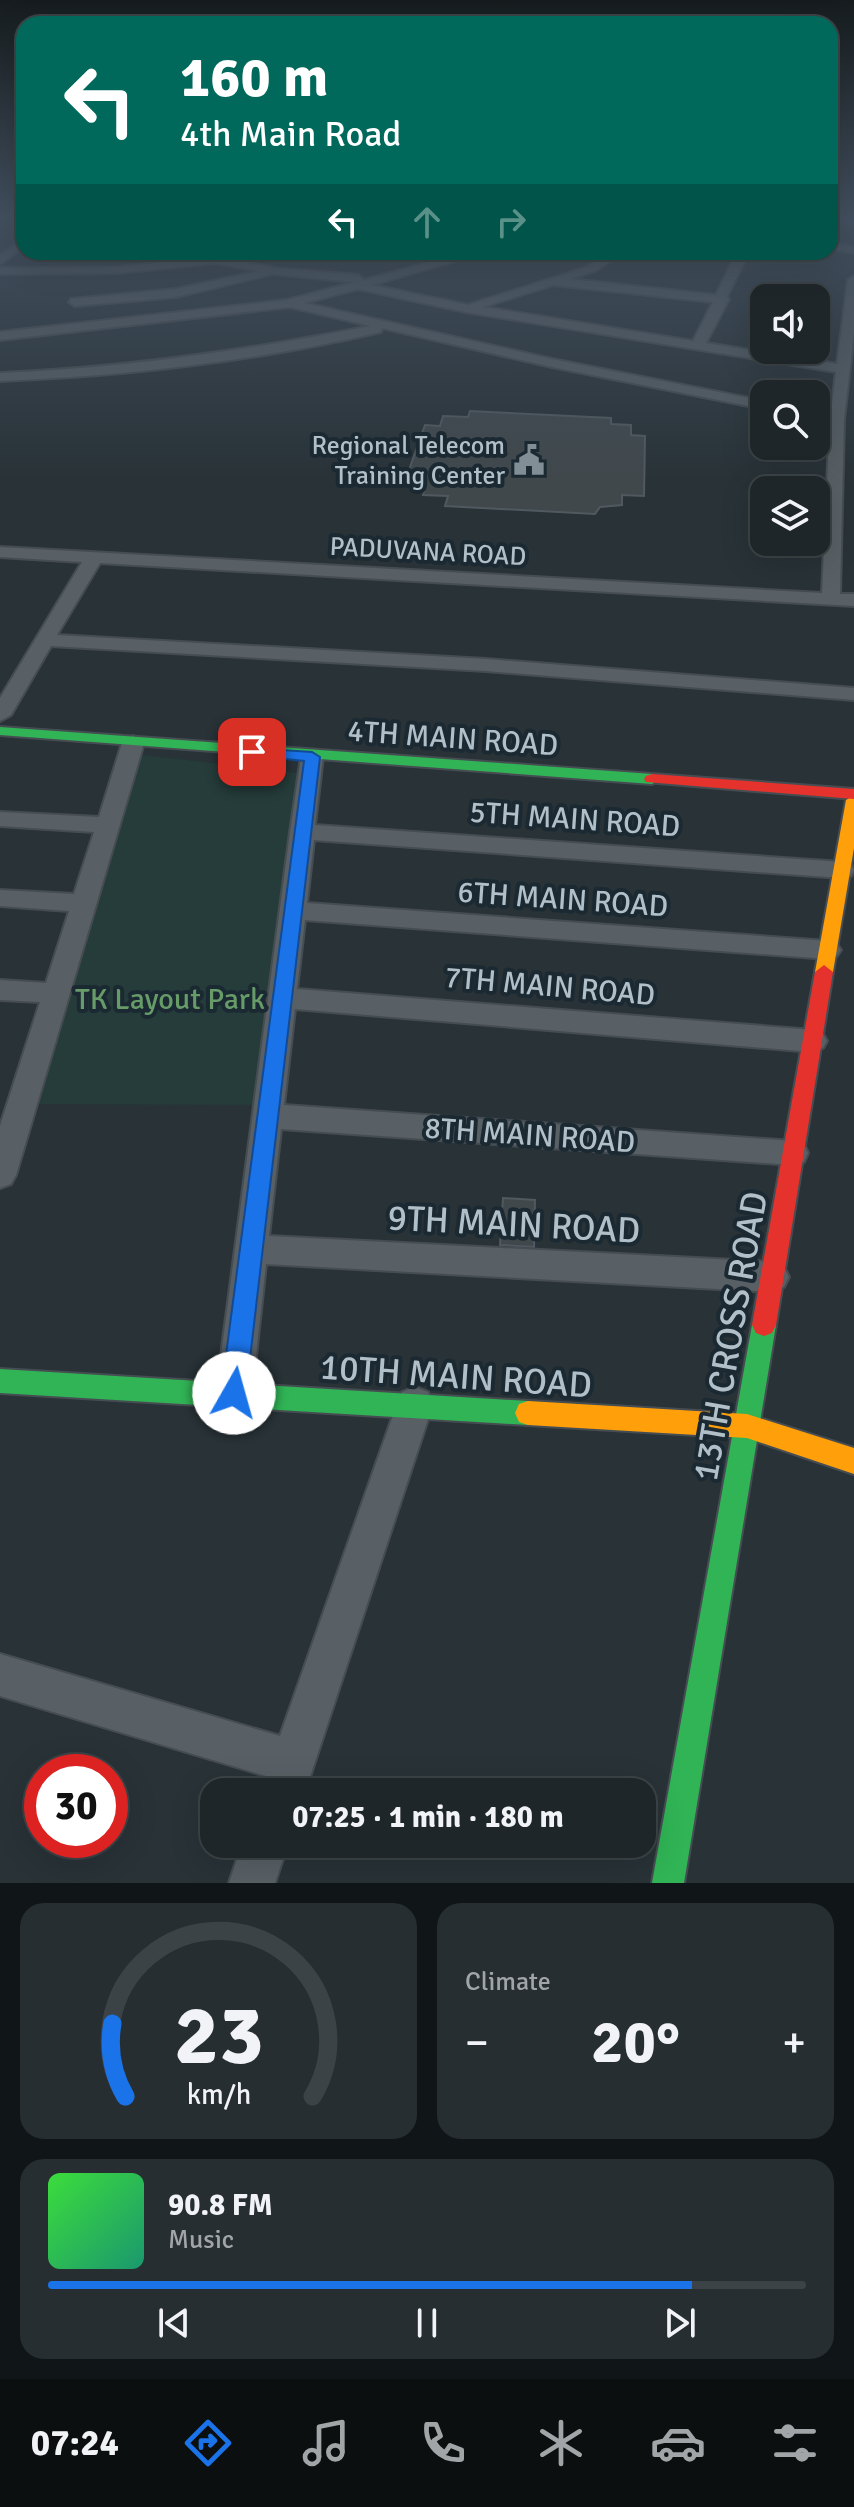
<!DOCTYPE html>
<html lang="en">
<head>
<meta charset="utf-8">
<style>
	:root { --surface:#1e2629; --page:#262e31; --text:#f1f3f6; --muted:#a1a5a8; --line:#3c4346; --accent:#1a73e8 }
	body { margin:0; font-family:Signika,sans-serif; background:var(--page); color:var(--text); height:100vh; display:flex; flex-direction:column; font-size:30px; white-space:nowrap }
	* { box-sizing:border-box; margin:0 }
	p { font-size:26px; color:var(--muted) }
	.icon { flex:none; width:44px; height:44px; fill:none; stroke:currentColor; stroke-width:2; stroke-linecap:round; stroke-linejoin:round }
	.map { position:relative; height:1883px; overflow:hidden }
	.details { display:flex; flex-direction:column; gap:20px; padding:20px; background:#101517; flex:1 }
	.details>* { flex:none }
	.hud { position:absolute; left:16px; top:16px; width:822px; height:244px; border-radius:24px; box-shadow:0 8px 32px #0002,0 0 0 2px var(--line); background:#00695c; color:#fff; overflow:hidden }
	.buttons { position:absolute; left:750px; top:284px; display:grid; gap:16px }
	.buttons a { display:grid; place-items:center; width:80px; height:80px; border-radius:16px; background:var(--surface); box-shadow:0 8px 32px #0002,0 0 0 2px var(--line); font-size:40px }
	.speed { position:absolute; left:24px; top:1754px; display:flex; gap:16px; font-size:40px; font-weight:700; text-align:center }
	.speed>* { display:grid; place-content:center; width:104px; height:104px; border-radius:50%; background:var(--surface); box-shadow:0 8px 32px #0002,0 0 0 2px var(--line); line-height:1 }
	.speed .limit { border:12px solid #d22; background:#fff; color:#111 }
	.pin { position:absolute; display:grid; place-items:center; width:68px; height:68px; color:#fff; margin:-34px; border-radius:16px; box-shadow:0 4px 12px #0006 }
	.me { position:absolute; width:88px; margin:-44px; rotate:7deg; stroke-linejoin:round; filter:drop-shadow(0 0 6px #0008) }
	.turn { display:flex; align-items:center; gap:28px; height:168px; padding:0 32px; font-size:36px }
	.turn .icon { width:104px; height:104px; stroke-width:2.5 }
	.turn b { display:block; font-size:56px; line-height:68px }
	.lanes { display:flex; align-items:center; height:76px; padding:0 32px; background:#0003; justify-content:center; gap:40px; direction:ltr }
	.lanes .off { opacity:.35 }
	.big { font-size:60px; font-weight:700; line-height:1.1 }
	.details .widget { flex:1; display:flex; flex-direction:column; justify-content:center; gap:12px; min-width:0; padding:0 28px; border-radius:24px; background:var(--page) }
	.details .dial { align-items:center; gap:0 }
	.dial svg { height:208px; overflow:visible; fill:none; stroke:var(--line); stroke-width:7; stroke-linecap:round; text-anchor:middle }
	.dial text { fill:var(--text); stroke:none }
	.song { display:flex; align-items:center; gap:24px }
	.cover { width:96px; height:96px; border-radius:12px; background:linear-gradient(135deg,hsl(120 70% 55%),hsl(160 70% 35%)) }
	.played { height:8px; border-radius:4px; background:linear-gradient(90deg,var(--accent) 85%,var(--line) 85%) }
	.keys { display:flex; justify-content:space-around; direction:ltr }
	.heat { display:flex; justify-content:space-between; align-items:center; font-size:44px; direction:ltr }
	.details .tiles { flex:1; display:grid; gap:20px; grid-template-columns:1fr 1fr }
	.widget:last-child { grid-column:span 2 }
	.trip { position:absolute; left:200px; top:1778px; width:456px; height:80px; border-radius:24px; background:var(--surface); box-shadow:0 8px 32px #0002,0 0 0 2px var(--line); font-weight:700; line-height:80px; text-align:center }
	.menu { display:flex; height:128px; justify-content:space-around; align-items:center; background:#0c0f10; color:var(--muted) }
	.menu .icon { width:56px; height:56px }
	.menu .active { color:var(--accent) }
	.menu b { font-size:36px; color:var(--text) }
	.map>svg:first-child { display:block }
</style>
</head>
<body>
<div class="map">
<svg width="854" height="1883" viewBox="0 0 854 1883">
	<rect width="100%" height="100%" fill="#283237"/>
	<path fill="#2d2f3d" d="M32,252H201L143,257L28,256Z"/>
	<path fill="#253c3a" d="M135,754L305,774L261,1105L29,1104Z"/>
	<path fill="#40484c" stroke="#50595f" stroke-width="2" d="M470,411L611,418V424L631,425V435L645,436L644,496L622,495V505L600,507L595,514L445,506L448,496L423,495L426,485L404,484L425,425L440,426L443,416L468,417Z
		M503,1198L535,1200L534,1247L500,1245Z"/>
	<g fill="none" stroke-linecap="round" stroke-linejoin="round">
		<defs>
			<path id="street" d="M830,218L854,219V225L830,222Z
				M24,238V247L0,264V255Z
				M830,243L854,247V253L830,249Z
				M467,252H486L372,285L468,305L587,267L610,252H624L595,271L570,279L716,295L737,252H749L727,297L729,299L706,343L837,364L848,280L854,276V332L844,419L840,594H854V606L100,563L57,635L486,659L854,688V700L486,671L51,646L11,715L0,721V698L82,562L0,557V547L822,593L830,419L836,372L466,312L358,289L304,303L552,359L764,401V409L552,367L382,328L381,332C256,361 127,376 0,381V373C125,368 248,350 371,326L290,307L0,340V332L287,300L355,282L273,274L176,297L75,306L69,302L71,299L176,289L259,271L215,263L119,273L0,274V268L119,267L215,257L276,268L359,275L364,280ZM553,285L713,302L693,341L483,307Z
				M133,736L144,743L16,1175L11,1184L0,1188V1126L40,1002L0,1000V980L46,983L69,911L0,906V890L74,894L94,832L0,826V812L99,817L122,743Z
				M312,750L323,757L315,825L842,862L851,864L854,870L851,876L842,878L314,840L307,903L828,941L837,944L841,950L837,956L828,959L305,920L297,989L813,1030L823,1034L827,1041L823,1048L813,1052L295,1009L284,1105L793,1141L804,1144L808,1153L804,1162L793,1165L281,1129L269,1236L772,1262L784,1267L789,1277L784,1287L772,1292L266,1264L252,1393L247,1405L234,1410L221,1405L216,1393L290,832L301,757Z
				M415,1387L428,1392L433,1404L305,1792H261L266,1776L0,1696V1654L280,1736L397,1404L402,1392Z
				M242,1844H288L275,1883H229Z"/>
			<path id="fast" d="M0,727L652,774L660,779L652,784L0,735Z
				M764,1314L772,1317L776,1325L684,1883H652L752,1325L756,1317Z
				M0,1369L528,1401L537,1404L541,1413L537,1422L528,1425L0,1393Z"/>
			<path id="slow" d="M854,795V848L833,972L824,979L815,972L846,800Z
				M528,1401L747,1414L854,1448V1474L747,1438L528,1425L519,1422L515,1413L519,1404Z"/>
			<path id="jam" d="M652,774L854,789V799L646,782L644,779L646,776Z
				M824,965L833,972L776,1325L772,1333L764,1336L756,1333L752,1325L815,972Z"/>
		</defs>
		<use href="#street" stroke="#464d52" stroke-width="4"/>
		<use href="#fast" stroke="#464d52" stroke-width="4"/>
		<use href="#slow" stroke="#464d52" stroke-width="4"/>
		<use href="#jam" stroke="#464d52" stroke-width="4"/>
		<use href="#street" fill="#586065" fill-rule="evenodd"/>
		<use href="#fast" fill="#30b455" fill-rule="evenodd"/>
		<use href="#slow" fill="#ff9f0a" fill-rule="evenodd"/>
		<use href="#jam" fill="#e5322d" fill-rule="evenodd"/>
	</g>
	<linearGradient id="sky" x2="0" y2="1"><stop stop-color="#161c1e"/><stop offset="0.45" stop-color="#424f5e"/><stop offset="1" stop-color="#424f5e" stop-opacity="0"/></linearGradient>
	<rect width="854" height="482" fill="url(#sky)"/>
	<path fill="#1a73e8" stroke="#114b97" stroke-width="2" d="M252,748L312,752L320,757L246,1393L242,1401L234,1405L225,1401L221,1393L304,761L247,755L245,752Z"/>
	<defs>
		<symbol id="civic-bare" viewBox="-9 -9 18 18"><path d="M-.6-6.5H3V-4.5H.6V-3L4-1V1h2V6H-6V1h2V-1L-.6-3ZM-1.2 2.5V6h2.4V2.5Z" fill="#818e95" stroke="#1b2932" stroke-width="2.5" paint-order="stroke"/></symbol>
	</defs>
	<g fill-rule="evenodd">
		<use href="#civic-bare" x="507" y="438" width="44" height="44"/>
	</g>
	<g text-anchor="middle" stroke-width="8" stroke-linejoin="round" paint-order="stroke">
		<g font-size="26" fill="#b1bfc8" stroke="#1b2932" text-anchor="end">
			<text x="505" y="454">Regional Telecom<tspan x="505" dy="30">Training Center</tspan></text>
		</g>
		<g font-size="26" fill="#b1bfc8" stroke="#1b2932">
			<text transform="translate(428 551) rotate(3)" y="9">PADUVANA ROAD</text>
		</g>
		<g font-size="30" fill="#b1bfc8" stroke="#1b2932">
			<text transform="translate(453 738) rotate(4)" y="10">4TH MAIN ROAD</text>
			<text transform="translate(575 819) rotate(4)" y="10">5TH MAIN ROAD</text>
			<text transform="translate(563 899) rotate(4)" y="10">6TH MAIN ROAD</text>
			<text transform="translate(550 986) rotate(5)" y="10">7TH MAIN ROAD</text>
			<text transform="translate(530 1135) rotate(4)" y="10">8TH MAIN ROAD</text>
		</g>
		<g font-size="30" fill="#679b68" stroke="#1b2932">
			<text x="170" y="1009">TK Layout Park</text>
		</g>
		<g font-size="36" fill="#b1bfc8" stroke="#1b2932">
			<text transform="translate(514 1223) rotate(3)" y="13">9TH MAIN ROAD</text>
			<text transform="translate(729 1336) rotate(-80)" y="13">13TH CROSS ROAD</text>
			<text transform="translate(456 1375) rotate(4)" y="13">10TH MAIN ROAD</text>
		</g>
	</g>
</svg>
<div class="buttons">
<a><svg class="icon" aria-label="sound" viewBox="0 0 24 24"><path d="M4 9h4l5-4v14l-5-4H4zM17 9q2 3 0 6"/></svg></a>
<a><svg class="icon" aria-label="search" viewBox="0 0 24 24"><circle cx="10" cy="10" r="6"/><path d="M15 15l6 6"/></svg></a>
<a><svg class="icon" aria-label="layers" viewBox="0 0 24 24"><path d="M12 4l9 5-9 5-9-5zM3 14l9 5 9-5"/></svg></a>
</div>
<div class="speed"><div class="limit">30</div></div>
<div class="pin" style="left:252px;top:752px;background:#d93025"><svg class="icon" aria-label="arrive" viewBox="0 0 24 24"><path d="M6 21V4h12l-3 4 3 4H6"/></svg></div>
<svg class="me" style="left:234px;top:1393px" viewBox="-20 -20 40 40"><circle r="19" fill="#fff"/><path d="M0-13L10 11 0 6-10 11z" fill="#1a73e8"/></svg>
<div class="trip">07:25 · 1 min · 180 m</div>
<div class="hud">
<div class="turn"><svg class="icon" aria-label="left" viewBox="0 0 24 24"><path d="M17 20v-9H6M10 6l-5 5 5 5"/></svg><div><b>160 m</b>4th Main Road</div></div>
<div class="lanes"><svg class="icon" aria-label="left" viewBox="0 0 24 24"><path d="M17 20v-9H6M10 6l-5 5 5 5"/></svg><svg class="icon off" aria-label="ahead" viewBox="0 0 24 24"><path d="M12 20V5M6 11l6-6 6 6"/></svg><svg class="icon off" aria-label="right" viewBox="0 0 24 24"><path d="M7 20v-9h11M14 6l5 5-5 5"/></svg></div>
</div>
</div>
<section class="details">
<div class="tiles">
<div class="widget dial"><svg viewBox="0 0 100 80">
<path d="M14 69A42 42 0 1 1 86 69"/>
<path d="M14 69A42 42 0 0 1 9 41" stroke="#1a73e8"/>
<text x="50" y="56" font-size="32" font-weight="700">23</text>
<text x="50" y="72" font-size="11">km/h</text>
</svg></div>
<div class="widget"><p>Climate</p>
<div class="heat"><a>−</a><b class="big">20°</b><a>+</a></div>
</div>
<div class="widget">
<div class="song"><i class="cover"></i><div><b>90.8 FM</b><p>Music</p></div></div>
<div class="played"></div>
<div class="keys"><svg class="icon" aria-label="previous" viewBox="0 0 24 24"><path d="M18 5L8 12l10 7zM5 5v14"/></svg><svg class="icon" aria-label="pause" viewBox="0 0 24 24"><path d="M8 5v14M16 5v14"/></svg><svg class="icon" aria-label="next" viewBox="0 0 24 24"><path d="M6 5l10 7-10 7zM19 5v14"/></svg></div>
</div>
</div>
</section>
<nav class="menu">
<b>07:24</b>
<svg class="icon active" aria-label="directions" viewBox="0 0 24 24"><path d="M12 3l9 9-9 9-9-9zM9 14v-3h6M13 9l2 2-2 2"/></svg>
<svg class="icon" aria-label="music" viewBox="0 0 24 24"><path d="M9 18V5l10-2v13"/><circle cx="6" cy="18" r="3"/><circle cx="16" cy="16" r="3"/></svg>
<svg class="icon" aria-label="phone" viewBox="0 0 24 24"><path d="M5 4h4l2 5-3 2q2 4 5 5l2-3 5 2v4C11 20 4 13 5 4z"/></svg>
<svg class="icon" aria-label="climate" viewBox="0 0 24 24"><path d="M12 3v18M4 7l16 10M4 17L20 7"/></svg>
<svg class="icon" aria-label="car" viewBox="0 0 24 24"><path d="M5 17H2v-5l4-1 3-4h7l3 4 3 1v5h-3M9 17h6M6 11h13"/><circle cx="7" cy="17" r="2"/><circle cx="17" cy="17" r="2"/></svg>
<svg class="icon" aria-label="filters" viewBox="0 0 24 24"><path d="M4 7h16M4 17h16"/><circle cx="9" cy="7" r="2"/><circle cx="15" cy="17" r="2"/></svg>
</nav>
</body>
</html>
